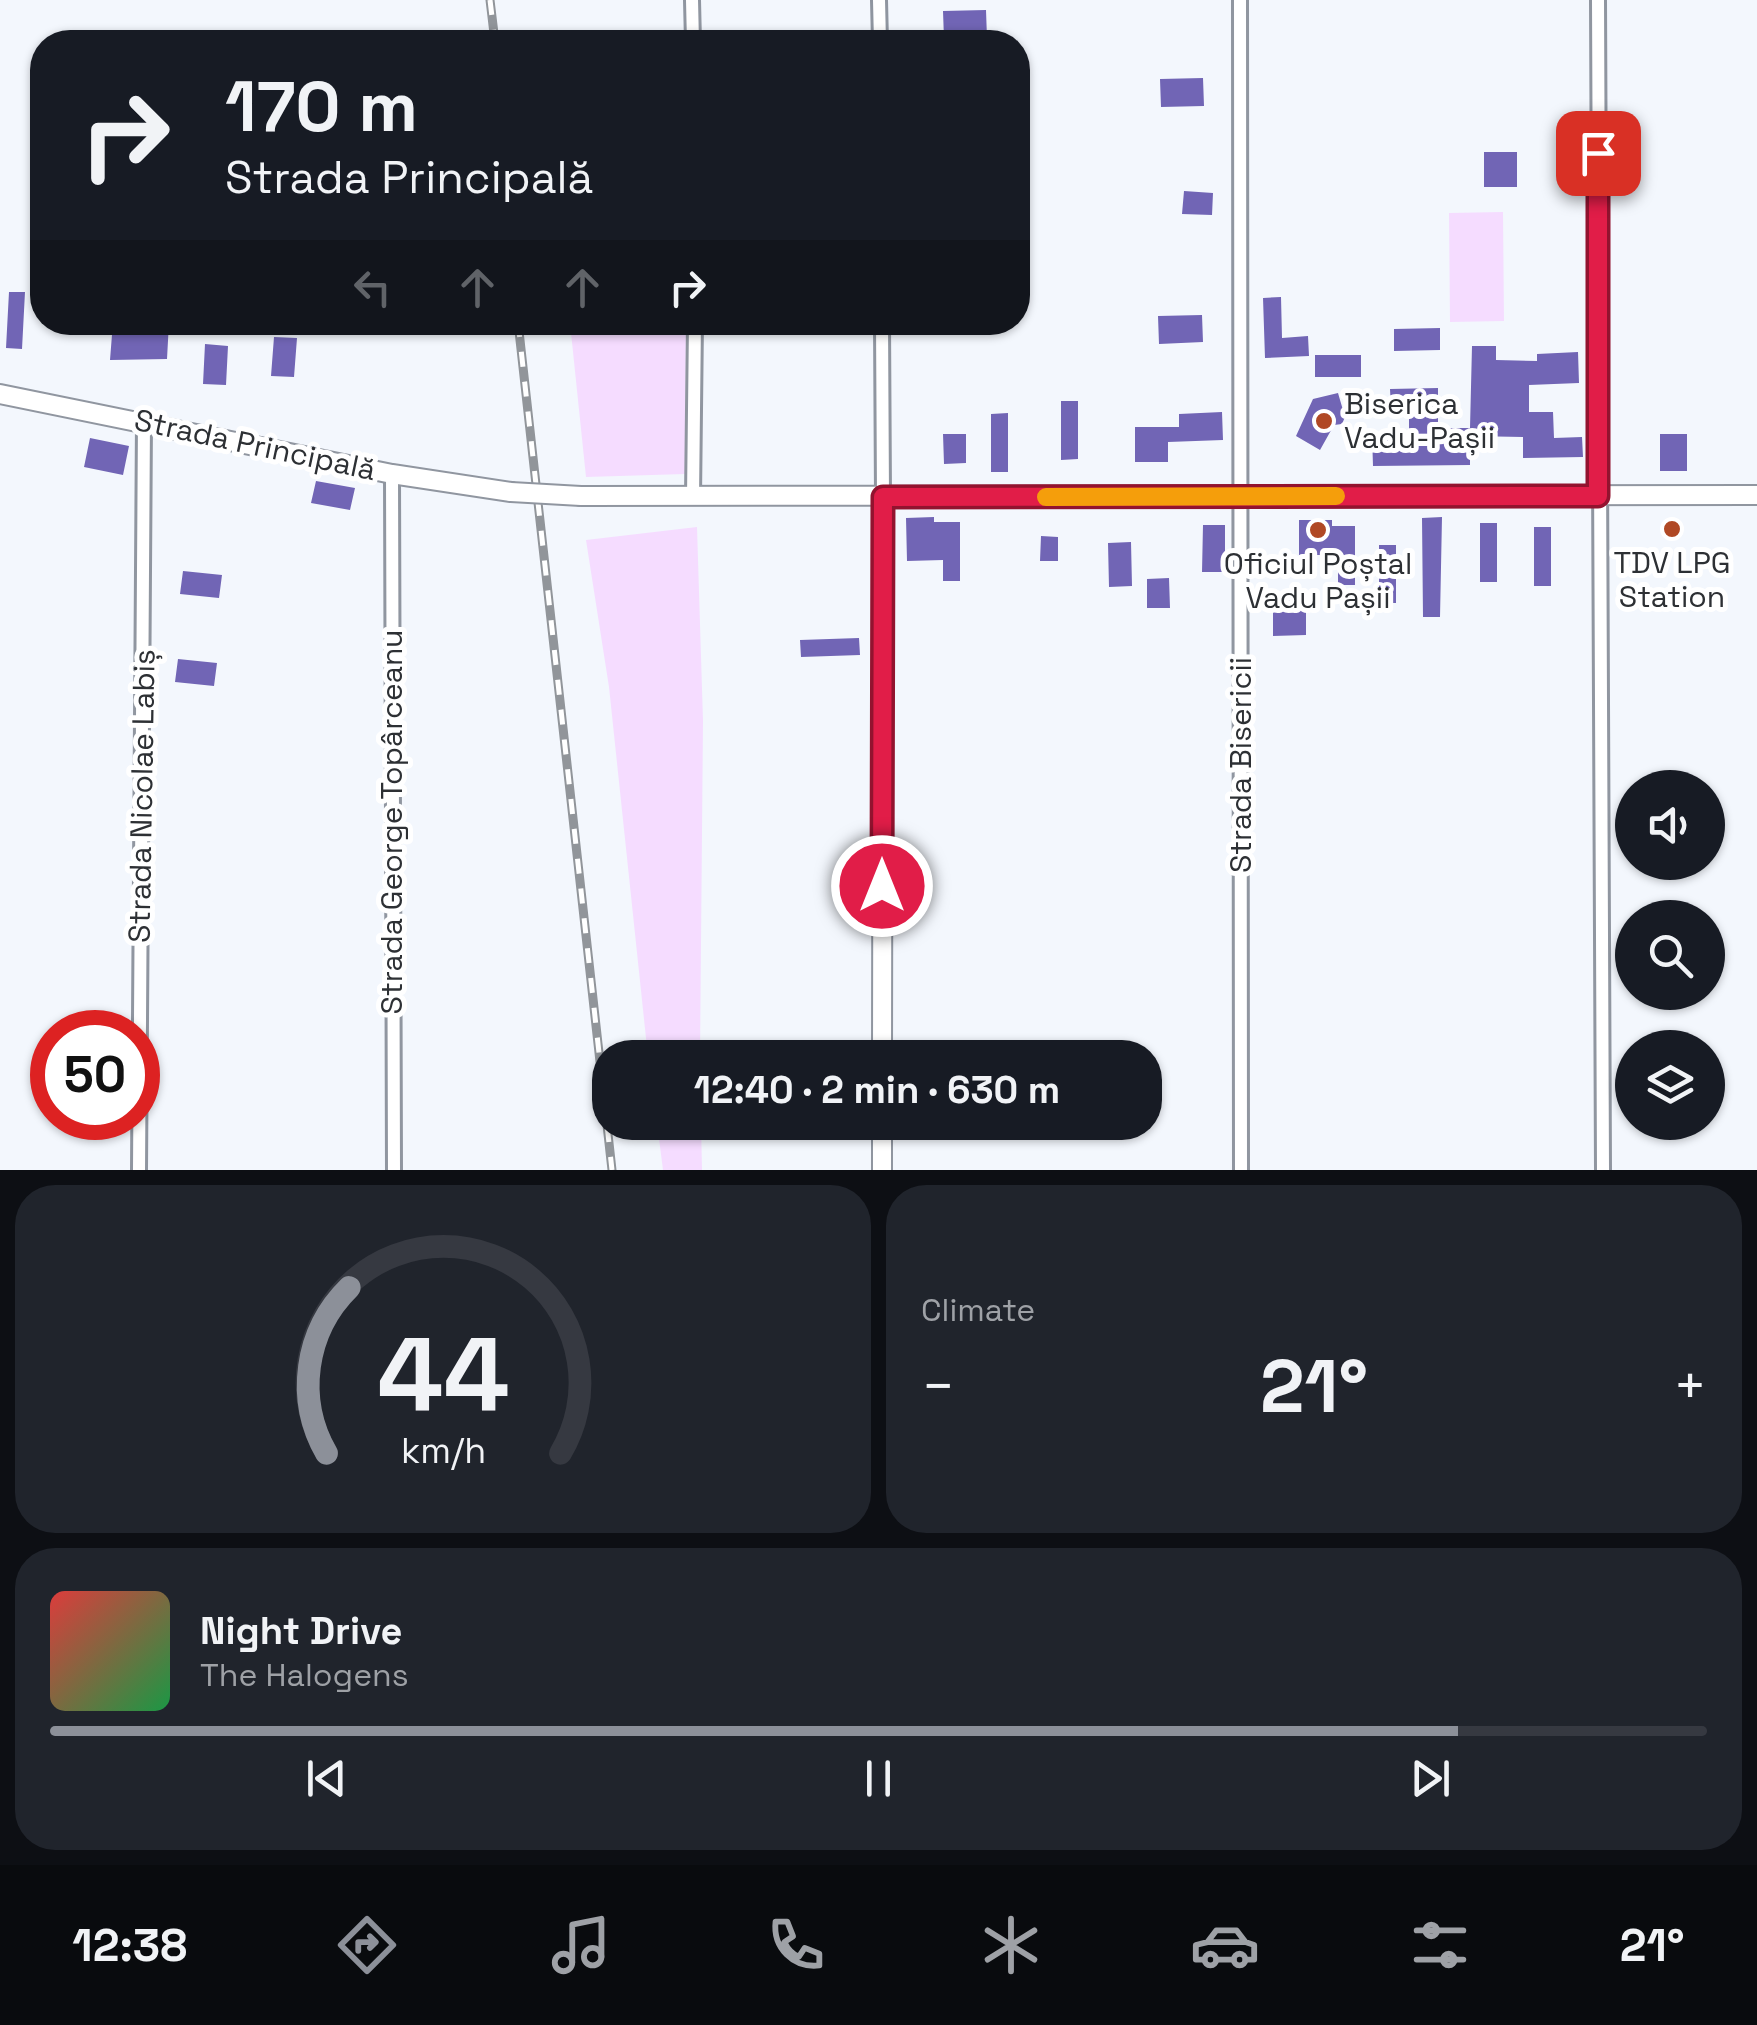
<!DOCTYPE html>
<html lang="en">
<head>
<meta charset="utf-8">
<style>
	:root { --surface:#171b24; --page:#20242c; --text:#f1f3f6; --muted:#9ea1a6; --line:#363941; --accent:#8c9099 }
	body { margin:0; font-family:"Space Grotesk",sans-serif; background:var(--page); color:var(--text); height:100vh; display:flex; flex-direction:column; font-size:38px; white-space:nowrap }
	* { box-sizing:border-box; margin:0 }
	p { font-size:32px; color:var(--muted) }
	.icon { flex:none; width:55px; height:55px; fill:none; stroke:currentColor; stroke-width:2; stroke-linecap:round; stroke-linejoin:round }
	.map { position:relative; height:1170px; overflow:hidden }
	.panel { display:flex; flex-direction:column; gap:15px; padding:15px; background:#0d0f14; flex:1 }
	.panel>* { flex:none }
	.banner { position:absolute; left:30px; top:30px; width:1000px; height:305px; border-radius:40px; box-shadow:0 2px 8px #0004; background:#171b24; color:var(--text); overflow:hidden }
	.fabs { position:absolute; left:1615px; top:770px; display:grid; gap:20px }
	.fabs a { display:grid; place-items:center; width:110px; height:110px; border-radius:50%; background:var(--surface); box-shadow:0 2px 8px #0004; font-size:50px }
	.speed { position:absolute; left:30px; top:1010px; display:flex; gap:20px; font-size:50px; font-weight:700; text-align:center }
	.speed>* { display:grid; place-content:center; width:130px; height:130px; border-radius:50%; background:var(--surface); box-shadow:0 2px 8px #0004; line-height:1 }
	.speed .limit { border:15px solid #d22; background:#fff; color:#111 }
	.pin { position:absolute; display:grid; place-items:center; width:85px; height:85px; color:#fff; margin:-42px; border-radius:20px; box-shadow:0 5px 15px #0006 }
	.me { position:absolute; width:110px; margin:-55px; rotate:0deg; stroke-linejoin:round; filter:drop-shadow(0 0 8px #0008) }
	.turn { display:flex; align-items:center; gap:35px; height:210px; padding:0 30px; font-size:45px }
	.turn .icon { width:130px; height:130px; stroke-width:2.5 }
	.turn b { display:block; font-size:70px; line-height:85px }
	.lanes { display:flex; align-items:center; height:95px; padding:0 30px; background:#0003; justify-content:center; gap:50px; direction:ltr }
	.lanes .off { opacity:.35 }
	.big { font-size:75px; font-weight:600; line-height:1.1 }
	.panel .widget { flex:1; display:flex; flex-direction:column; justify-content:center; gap:15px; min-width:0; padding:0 35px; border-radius:40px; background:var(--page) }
	.panel .dial { align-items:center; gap:0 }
	.dial svg { height:260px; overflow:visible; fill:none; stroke:var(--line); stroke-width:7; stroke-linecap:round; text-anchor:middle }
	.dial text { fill:var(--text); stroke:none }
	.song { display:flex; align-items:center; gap:30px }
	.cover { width:120px; height:120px; border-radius:15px; background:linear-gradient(135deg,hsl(0 70% 55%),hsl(140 70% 35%)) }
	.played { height:10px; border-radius:5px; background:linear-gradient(90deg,var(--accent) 85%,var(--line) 85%) }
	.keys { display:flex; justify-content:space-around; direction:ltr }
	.heat { display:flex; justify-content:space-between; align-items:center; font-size:55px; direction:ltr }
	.panel .tiles { flex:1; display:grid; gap:15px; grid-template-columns:1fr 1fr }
	.widget:last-child { grid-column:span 2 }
	.trip { position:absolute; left:592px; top:1040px; width:570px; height:100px; border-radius:40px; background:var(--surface); box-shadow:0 2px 8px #0004; font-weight:600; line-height:100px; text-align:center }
	.tabs { display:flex; height:160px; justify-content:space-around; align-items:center; background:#090b0e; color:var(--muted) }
	.tabs .icon { width:70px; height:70px }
	.tabs .active { color:var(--accent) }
	.tabs b { font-size:45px; color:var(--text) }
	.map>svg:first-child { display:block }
</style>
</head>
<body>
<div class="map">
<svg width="1757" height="1170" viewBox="0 0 1757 1170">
	<rect width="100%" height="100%" fill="#f3f7fd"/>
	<path fill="#f5dcff" d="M1503,212L1504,321L1450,322L1449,213Z
		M570,323H686L685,474L586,477Z
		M697,527L703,721L700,1057H648L609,687L586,540Z
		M657,1123H701L702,1170H663Z"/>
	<path fill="#7165b5" d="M986,10L987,38L944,39L943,11Z
		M1203,78L1204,106L1161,107L1160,79Z
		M1484,152H1517V187H1484Z
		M1184,191L1213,193L1212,215L1182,214Z
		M9,292H25L22,349L6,348Z
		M1281,297L1282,338L1308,336L1309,356L1265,358L1263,298Z
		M1202,315L1203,342L1159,344L1158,316Z
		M113,322H169L167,359L110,360Z
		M1440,328V350L1394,351V329Z
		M274,337L297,338L294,377L271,376Z
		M205,344L228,346L226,385L203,384Z
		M1472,346H1496V360L1537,361V354L1578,352L1579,383L1529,385V412H1553L1554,438L1582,437L1583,457L1523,458V437L1470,436V465L1373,466L1372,434H1409V408H1391L1390,389L1438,388V428H1470Z
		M1315,355H1361V377H1315Z
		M1338,393L1345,417L1342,424L1334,425L1320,450L1296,436L1313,399Z
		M1061,401H1078V459L1061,460Z
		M1222,412L1223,440L1168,442V462H1135V427H1179V414Z
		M1008,413V472H991V414Z
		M943,434H966V463L944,464Z
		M1660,434H1687V471H1660Z
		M90,438L129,446L123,475L84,467Z
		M316,481L355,488L350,510L311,503Z
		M934,517V522H960V581H943V560L907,561L906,518Z
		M1442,517L1440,617H1423L1422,518Z
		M1299,520H1332V526H1355V585H1338V555H1299Z
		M1480,523H1497V582H1480Z
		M1203,525H1225V572H1202Z
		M1534,527H1551V586H1534Z
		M1041,536L1058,537V561H1040Z
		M1131,542L1132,586L1109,587L1108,543Z
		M1379,545H1396V603H1379Z
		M183,571L222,575L219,598L180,594Z
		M1169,578L1170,608H1147V579Z
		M1306,600V635L1273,636V601Z
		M859,638L860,655L801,657L800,640Z
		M178,659L217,663L214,686L175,682Z"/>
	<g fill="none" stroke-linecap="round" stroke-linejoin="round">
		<defs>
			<path id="minor" d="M692,0L693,42
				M879,0L880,42
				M1240,0L1241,1170
				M1598,0L1603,1170
				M882,322L883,497
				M392,474L394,1170
				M693,497L695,322
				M139,1170L144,421"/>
			<path id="secondary" d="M0,394L392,474L511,492
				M581,496L1757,495
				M882,1058L883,497
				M882,1170V1122"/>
		</defs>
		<use href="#minor" stroke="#9096a0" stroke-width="18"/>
		<use href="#secondary" stroke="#9096a0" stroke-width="22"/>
		<use href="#minor" stroke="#fff" stroke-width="12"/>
		<use href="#secondary" stroke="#fff" stroke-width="18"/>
		<defs>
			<path id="rail" d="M490,0L495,42
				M518,322L612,1170"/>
		</defs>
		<use href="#rail" stroke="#91959a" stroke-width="9"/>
		<use href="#rail" stroke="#fff" stroke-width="5" stroke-dasharray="15" stroke-linecap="butt"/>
		<defs>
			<path id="secondary-bridge" d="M511,492L581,496"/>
		</defs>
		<use href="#secondary-bridge" stroke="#9096a0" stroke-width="22" stroke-linecap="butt"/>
		<use href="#secondary-bridge" stroke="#fff" stroke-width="18"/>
	</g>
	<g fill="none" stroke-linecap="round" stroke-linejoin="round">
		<defs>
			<path id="route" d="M882,886L883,497L1598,496V153"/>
		</defs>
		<use href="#route" stroke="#92132f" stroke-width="25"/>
		<use href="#route" stroke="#e11d48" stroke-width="18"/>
		<path stroke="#f59e0b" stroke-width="18" d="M1046,497L1336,496"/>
	</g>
	<g fill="#b04824" stroke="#fff" stroke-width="4">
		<circle cx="1324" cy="421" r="10"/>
		<circle cx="1672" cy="529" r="10"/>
		<circle cx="1318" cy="530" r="10"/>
	</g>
	<g text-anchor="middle" stroke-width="10" stroke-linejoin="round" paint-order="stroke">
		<g font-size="30" fill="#2d3034" stroke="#fff">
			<text x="1344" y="414" text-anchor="start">Biserica<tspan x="1344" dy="34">Vadu-Pașii</tspan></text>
			<text x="1672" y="573">TDV LPG<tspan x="1672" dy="34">Station</tspan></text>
			<text x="1318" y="574">Oficiul Poștal<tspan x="1318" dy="34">Vadu Pașii</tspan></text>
		</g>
		<g font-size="30" fill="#2d3034" stroke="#fff">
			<text transform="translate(255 445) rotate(12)" y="10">Strada Principală</text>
			<text transform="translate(1241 765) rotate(-90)" y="10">Strada Bisericii</text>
			<text transform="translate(142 796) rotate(-89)" y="10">Strada Nicolae Labiș</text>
			<text transform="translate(392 822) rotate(-90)" y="10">Strada George Topârceanu</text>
		</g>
	</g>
</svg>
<div class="fabs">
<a><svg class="icon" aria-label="sound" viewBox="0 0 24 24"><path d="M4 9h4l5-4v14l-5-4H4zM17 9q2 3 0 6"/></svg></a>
<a><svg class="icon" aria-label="search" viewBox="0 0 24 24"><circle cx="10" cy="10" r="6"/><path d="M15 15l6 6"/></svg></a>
<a><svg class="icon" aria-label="layers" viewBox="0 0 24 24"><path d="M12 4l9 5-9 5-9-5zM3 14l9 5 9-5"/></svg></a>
</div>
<div class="speed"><div class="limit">50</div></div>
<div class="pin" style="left:1598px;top:153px;background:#d93025"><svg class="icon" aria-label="arrive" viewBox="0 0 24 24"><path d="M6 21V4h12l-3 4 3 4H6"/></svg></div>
<svg class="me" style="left:882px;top:886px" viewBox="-20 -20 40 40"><circle r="17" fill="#e11d48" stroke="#fff" stroke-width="3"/><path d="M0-11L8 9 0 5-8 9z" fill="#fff"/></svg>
<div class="trip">12:40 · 2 min · 630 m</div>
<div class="banner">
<div class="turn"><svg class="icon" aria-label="right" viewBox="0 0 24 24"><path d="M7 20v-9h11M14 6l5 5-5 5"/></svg><div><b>170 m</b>Strada Principală</div></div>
<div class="lanes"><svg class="icon off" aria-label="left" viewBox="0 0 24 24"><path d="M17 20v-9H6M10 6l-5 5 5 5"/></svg><svg class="icon off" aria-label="ahead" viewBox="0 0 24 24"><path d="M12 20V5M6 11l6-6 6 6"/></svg><svg class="icon off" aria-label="ahead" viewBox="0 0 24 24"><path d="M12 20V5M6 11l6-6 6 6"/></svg><svg class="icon" aria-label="right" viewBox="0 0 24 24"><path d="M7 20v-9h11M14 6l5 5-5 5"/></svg></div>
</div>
</div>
<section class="panel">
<div class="tiles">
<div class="widget dial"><svg viewBox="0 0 100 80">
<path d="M14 69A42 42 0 1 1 86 69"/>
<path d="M14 69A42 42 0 0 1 21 18" stroke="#8c9099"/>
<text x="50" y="56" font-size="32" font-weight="700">44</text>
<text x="50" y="72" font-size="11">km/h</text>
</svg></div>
<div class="widget"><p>Climate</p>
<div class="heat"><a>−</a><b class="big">21°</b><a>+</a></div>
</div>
<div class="widget">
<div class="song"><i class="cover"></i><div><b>Night Drive</b><p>The Halogens</p></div></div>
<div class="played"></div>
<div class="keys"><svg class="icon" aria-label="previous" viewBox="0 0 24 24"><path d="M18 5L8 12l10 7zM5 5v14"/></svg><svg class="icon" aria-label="pause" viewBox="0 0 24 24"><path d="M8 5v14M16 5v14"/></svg><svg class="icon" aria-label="next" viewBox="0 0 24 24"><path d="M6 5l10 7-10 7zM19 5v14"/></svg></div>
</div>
</div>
</section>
<nav class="tabs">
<b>12:38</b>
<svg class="icon active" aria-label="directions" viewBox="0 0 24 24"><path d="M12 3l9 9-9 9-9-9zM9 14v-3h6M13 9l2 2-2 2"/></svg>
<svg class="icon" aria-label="music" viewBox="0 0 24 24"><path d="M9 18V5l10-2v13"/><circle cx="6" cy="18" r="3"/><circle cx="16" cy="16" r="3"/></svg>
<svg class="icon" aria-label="phone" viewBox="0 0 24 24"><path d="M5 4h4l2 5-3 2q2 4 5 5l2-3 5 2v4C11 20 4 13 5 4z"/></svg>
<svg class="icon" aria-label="climate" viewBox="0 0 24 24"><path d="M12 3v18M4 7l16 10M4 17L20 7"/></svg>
<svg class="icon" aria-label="car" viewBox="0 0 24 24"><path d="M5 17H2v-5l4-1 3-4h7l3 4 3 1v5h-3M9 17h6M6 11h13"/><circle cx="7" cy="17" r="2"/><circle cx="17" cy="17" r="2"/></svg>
<svg class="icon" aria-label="filters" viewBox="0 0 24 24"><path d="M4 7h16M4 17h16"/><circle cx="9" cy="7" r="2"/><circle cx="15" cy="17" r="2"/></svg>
<b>21°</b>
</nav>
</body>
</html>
